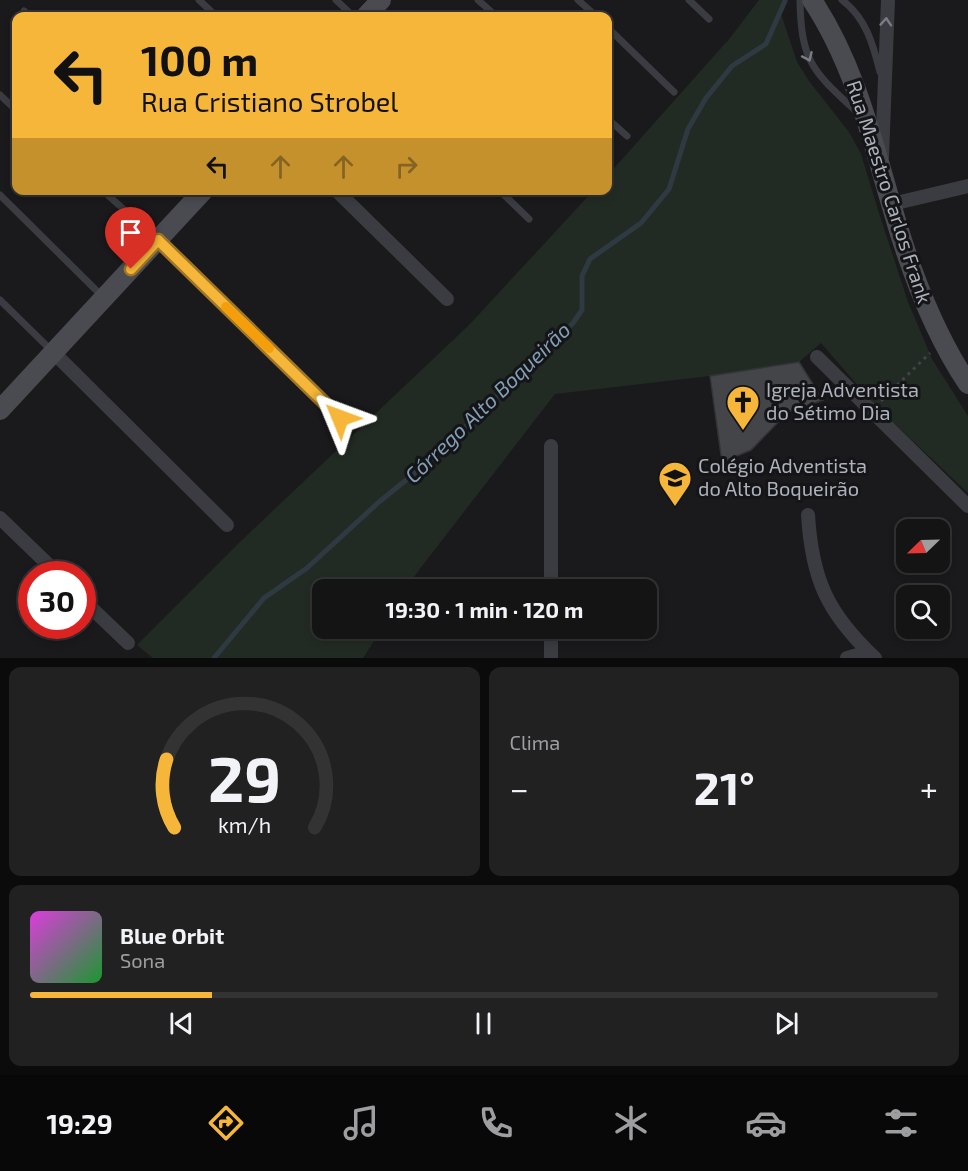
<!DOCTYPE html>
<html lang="pt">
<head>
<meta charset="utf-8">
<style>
	:root { --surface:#141415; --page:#212122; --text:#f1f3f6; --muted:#9d9ea0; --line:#333334; --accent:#f5b639 }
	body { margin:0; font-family:"Exo 2",sans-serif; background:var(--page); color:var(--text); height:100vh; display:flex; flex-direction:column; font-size:22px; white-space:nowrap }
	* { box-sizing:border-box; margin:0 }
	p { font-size:20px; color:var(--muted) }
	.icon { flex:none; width:33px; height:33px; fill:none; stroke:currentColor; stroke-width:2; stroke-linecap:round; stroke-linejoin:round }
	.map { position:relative; height:658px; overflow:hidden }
	.details { display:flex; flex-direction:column; gap:9px; padding:9px; background:#0b0b0c; flex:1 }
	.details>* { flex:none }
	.top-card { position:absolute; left:12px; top:12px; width:600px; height:183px; border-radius:12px; box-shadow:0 3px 9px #0003,0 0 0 2px var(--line); background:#f5b639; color:#111; overflow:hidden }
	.needle { width:39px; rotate:247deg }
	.fabs { position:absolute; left:896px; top:519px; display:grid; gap:12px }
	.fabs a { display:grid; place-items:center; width:54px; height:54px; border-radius:12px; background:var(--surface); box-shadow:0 3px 9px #0003,0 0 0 2px var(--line); font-size:30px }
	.speed { position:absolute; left:18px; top:561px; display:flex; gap:12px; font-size:30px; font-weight:700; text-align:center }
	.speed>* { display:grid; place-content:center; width:78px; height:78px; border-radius:50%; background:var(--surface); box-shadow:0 3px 9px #0003,0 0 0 2px var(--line); line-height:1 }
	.speed .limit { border:9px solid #d22; background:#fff; color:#111 }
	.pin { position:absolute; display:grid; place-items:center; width:51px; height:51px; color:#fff; margin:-62px -26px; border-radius:50% 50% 50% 0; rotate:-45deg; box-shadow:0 0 6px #0007 }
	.pin .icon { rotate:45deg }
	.me { position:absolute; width:66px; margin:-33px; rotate:314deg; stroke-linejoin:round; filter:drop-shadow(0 0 4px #0008) }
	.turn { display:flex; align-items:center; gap:21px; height:126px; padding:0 30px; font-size:27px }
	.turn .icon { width:78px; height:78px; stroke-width:2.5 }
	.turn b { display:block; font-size:42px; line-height:51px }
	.lanes { display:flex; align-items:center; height:57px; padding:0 30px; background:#0003; justify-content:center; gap:30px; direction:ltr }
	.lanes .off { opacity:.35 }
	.big { font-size:45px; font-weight:700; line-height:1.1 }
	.details .tile { flex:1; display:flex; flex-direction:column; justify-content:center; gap:9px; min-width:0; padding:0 21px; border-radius:12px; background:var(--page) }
	.details .dial { align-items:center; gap:0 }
	.dial svg { height:156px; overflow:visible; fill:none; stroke:var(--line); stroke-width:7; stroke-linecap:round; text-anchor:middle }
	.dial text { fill:var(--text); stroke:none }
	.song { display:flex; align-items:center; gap:18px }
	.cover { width:72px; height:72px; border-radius:9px; background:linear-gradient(135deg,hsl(300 70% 55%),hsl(130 70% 35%)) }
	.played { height:6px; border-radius:3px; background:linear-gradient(90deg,var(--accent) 20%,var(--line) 20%) }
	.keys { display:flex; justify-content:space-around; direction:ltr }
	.heat { display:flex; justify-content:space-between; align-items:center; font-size:33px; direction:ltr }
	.details .tiles { flex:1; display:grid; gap:9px; grid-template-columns:1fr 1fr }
	.tile:last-child { grid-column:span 2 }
	.trip { position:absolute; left:312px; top:579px; width:345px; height:60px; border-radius:12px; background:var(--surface); box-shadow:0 3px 9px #0003,0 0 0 2px var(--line); font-weight:700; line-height:60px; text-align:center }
	.tabs { display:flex; height:96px; justify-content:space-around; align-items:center; background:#080808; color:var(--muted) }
	.tabs .icon { width:42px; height:42px }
	.tabs .on { color:var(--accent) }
	.tabs b { font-size:27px; color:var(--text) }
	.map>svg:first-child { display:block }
</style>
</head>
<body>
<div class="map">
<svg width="968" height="658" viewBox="0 0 968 658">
	<rect width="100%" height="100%" fill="#1a1a1c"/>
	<path fill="#222b23" d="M759,0H787L779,8L797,62L809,81L849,132L861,154L878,210L908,302L932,359L968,416V493L874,404L821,343L799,362L710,376L555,394L419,570L406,589L322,590V628L382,629L363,658H153L137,645L242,540L469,325L593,191L608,190V175L730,38Z"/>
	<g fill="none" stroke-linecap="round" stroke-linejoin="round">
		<path stroke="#2f3941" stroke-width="5" d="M214,658L264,598L307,568L379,502L432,459L573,323L582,310V276L590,259L641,223L669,189L688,129L706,98L732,66L766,44L785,1"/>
	</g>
	<path fill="#444549" stroke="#343438" stroke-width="1.5" d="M799,362L823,400L788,412L751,450L722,462L710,376Z"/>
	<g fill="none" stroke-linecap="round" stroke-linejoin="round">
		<path stroke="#414348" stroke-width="3" stroke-dasharray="3 4.5" stroke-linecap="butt" d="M881,401L930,353"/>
		<path stroke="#3b3c41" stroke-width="7" d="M199,0L216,16
			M336,0L353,16
			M478,0L496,16
			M578,0L596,16
			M689,0L709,19
			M800,0C801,64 814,72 859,114
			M842,0C866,18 873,44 880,72
			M24,11L30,16
			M608,28L674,92
			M0,95L16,110
			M608,119L627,136
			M102,190L156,238
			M499,190L529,219
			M0,195L102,296
			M0,300L52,351"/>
		<path stroke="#3b3c41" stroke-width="14" d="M882,157L888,0
			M336,190L447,299
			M892,204L968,186
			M158,240L341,418
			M53,352L227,525
			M817,357L968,506
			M808,515C812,579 827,613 875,658
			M0,518L58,574
			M551,590V446
			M82,599L128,643
			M551,658V628
			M847,658L868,652"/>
		<path stroke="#494b51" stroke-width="20" d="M812,0C861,74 876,160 903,243C919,292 939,341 968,384
			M366,16L381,0
			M0,410L204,190"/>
	</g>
	<defs><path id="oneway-chevron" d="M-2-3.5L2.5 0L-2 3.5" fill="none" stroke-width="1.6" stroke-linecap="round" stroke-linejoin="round" transform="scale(1.5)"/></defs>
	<g stroke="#797c85">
		<use href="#oneway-chevron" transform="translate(886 22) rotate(-86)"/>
		<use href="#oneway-chevron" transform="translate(808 57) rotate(66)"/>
	</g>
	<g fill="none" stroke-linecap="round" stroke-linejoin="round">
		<defs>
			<path id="route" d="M131,269L158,240L340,418"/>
		</defs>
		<use href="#route" stroke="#9f7625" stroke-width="15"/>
		<use href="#route" stroke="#f5b639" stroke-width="10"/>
		<path stroke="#f59e0b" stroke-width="10" d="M226,307L269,348"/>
	</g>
	<defs>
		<symbol id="church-pin" viewBox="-11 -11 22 30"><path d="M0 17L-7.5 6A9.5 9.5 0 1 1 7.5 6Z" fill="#f5b639" stroke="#151517"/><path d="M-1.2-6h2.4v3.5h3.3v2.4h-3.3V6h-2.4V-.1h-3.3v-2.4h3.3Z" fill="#111"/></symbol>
		<symbol id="school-pin" viewBox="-11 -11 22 30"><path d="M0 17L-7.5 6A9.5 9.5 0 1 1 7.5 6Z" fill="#f5b639" stroke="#151517"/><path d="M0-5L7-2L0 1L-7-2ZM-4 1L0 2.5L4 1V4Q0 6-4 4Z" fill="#111"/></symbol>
	</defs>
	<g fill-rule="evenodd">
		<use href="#church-pin" x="724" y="383" width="38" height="52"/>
		<use href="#school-pin" x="656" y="459" width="38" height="52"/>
	</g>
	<g text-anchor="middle" stroke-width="6" stroke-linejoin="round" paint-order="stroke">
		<g font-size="20" fill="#acb1bc" stroke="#151517">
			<text transform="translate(889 192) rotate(72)" y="7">Rua Maestro Carlos Frank</text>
		</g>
		<g font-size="20" fill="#acb1bc" stroke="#151517" text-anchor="start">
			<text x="766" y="397">Igreja Adventista<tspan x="766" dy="23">do Sétimo Dia</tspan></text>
			<text x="698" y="473">Colégio Adventista<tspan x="698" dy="23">do Alto Boqueirão</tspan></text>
		</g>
		<g font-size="21" font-style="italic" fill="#839fb7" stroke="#151517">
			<text transform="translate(488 403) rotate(-44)" y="7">Córrego Alto Boqueirão</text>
		</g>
	</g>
</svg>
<div class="fabs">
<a><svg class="needle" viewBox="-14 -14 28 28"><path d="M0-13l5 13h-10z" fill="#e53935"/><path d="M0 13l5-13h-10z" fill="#9d9ea0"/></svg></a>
<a><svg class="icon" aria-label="search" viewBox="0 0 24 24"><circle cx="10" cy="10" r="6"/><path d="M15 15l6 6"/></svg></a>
</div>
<div class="speed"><div class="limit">30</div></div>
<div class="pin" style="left:131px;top:269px;background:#d93025"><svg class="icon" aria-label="arrive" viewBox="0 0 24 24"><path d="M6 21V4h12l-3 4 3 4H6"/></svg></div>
<svg class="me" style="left:340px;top:418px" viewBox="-20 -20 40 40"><path d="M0-17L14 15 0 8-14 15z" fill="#f5b639" stroke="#fff" stroke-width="4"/></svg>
<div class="trip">19:30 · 1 min · 120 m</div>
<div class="top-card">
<div class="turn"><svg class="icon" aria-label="left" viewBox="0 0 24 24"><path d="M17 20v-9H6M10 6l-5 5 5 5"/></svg><div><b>100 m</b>Rua Cristiano Strobel</div></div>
<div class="lanes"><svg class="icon" aria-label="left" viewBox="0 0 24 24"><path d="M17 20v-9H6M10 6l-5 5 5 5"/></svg><svg class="icon off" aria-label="ahead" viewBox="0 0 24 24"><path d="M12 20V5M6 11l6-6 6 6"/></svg><svg class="icon off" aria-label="ahead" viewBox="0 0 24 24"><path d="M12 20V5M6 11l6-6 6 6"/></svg><svg class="icon off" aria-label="right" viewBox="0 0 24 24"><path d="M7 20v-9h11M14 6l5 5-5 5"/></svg></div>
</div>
</div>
<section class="details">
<div class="tiles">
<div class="tile dial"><svg viewBox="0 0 100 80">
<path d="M14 69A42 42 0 1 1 86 69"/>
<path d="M14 69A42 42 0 0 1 10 34" stroke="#f5b639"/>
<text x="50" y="56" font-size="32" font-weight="700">29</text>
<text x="50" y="72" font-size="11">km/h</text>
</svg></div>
<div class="tile"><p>Clima</p>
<div class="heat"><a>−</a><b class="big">21°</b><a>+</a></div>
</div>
<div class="tile">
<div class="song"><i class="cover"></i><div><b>Blue Orbit</b><p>Sona</p></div></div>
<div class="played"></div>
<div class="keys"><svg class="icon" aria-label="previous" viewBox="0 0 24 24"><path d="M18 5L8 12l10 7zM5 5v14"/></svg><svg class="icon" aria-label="pause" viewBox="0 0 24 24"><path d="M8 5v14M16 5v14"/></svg><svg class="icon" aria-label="next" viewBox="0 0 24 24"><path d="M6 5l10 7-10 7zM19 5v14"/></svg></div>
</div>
</div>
</section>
<nav class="tabs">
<b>19:29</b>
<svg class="icon on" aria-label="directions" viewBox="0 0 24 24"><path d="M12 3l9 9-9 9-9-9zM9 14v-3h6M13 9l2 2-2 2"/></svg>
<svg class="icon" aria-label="music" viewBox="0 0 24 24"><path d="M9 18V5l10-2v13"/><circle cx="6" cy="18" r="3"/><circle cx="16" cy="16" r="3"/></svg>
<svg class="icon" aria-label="phone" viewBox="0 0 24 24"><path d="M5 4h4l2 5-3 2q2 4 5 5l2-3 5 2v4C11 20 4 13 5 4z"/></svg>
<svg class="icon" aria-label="climate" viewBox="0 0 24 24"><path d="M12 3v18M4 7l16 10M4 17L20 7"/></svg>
<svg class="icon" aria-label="car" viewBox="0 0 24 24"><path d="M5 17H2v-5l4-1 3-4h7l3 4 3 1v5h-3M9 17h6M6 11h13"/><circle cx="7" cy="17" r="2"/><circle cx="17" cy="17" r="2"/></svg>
<svg class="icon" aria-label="filters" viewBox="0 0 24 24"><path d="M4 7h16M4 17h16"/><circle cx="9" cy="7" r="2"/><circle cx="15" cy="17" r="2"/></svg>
</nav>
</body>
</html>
